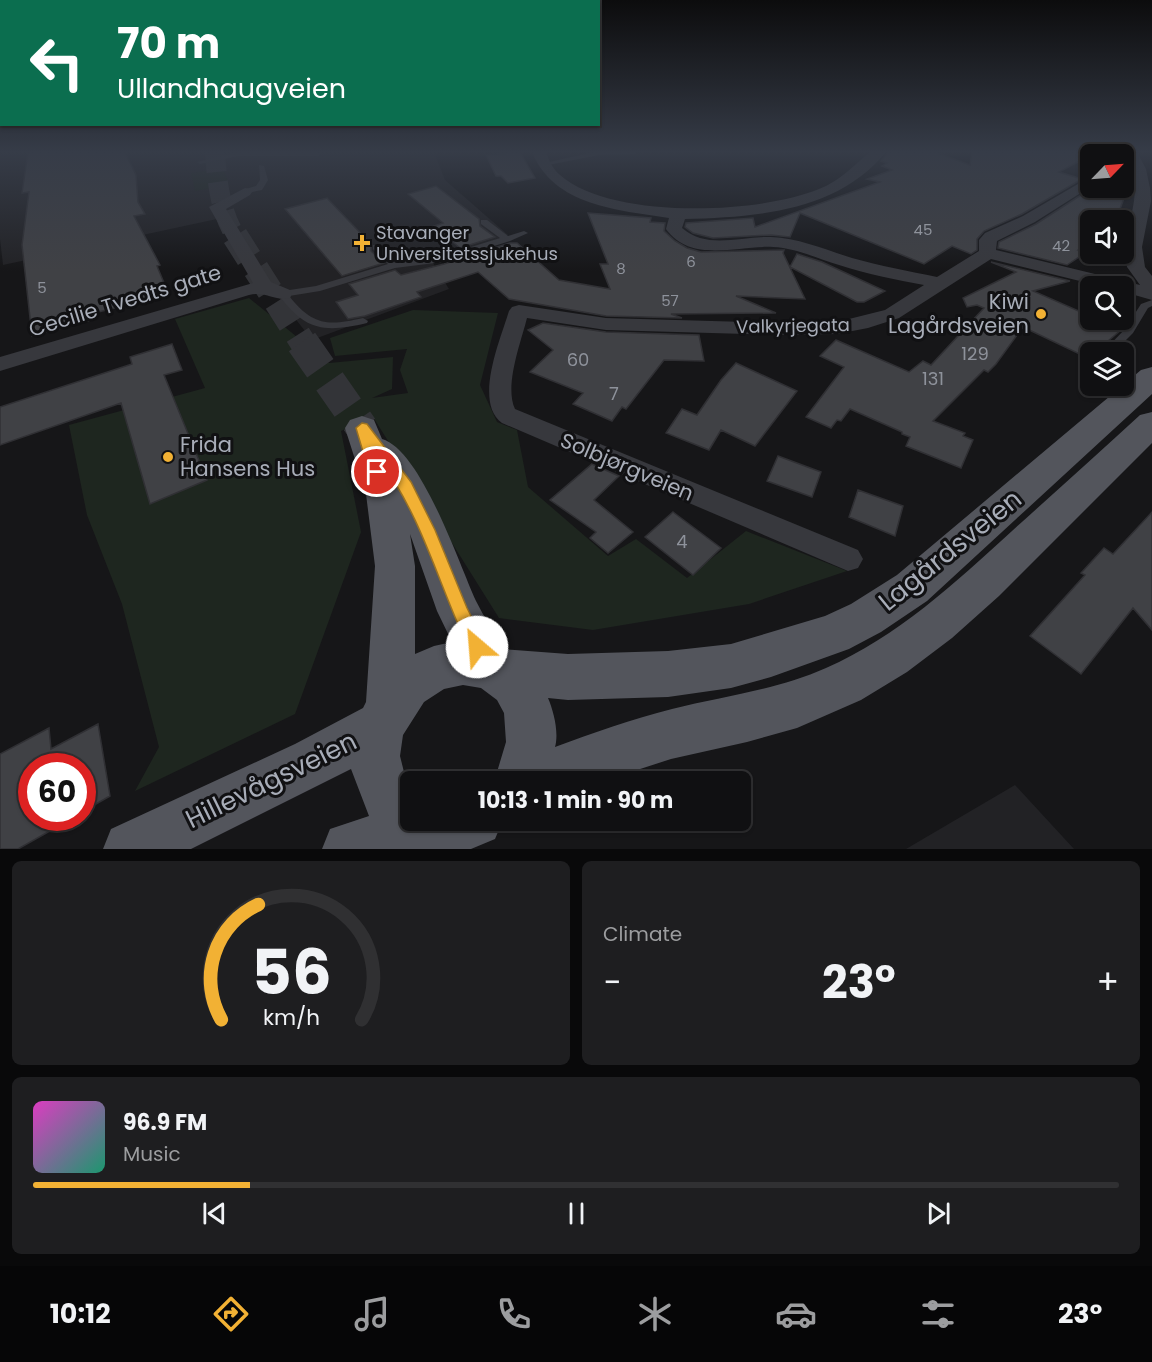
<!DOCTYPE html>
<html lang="en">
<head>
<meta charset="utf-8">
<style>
	:root { --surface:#101012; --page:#1e1e20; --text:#f1f3f6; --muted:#9c9d9f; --line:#303032; --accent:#f2b134 }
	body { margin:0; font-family:Poppins,sans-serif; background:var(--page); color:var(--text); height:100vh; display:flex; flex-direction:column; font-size:22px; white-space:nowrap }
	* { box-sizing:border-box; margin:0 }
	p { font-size:20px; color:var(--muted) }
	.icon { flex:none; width:33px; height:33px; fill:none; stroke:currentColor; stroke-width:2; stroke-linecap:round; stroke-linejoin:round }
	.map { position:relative; height:849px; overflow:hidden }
	.panel { display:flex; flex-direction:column; gap:12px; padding:12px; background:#09090a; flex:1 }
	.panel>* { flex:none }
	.hud { position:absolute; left:0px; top:0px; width:600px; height:126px; box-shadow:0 2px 4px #0004,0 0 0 2px var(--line); background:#0b6e4f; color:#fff; overflow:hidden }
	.needle { width:39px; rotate:65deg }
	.controls { position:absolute; left:1080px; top:144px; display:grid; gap:12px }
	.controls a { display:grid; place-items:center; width:54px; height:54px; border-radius:9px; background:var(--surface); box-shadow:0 2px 4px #0004,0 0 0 2px var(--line); font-size:30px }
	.speed { position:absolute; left:18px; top:753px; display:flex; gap:12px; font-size:30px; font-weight:700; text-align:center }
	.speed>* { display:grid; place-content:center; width:78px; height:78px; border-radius:50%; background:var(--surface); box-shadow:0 2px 4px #0004,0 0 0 2px var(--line); line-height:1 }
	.speed .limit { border:9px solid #d22; background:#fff; color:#111 }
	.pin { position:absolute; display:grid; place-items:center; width:51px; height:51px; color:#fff; margin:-26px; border:3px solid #fff; border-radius:50%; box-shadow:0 2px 6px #0007 }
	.me { position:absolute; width:66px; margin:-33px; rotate:333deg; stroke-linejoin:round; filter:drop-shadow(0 0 4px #0008) }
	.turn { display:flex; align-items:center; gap:21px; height:126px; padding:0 18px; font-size:27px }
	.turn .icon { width:78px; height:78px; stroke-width:2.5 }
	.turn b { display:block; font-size:42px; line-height:51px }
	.big { font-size:45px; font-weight:700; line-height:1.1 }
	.panel .tile { flex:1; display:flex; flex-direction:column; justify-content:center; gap:9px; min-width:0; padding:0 21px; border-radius:9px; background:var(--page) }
	.panel .dial { align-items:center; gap:0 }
	.dial svg { height:156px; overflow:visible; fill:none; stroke:var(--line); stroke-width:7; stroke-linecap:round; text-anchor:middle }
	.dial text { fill:var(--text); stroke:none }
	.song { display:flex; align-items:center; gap:18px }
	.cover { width:72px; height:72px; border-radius:9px; background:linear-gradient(135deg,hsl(310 70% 55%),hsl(160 70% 35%)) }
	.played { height:6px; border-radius:3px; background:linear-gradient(90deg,var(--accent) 20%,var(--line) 20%) }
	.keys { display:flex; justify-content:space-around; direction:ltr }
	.heat { display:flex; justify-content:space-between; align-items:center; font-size:33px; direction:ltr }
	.panel .tiles { flex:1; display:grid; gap:12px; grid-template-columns:1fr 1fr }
	.tile:last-child { grid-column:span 2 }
	.trip { position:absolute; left:400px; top:771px; width:351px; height:60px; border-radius:9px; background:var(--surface); box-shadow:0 2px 4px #0004,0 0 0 2px var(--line); font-weight:700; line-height:60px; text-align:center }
	.dock { display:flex; height:96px; justify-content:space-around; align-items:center; background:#060607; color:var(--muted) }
	.dock .icon { width:42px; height:42px }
	.dock .selected { color:var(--accent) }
	.dock b { font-size:27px; color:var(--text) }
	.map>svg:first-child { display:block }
</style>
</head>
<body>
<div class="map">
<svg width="1152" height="849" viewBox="0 0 1152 849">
	<rect width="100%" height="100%" fill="#161618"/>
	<path fill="#222225" d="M0,152H434L445,180L508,235L433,263L449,289L312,340L217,219L3,265L0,239Z
		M1015,785L1074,849H906Z"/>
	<path fill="#1e261f" d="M223,168L229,185L195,191L191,173Z
		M249,298L329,363L393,357L392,389L372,398L408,393L400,370L407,349L335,356L330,338L413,310L498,313L480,385L497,422L517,430L528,487L608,556L636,539L687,578L746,531L847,571L749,604L593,630L499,618L373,417L341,431L361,532L295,714L135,791L159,747L122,604L87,515L69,425L205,388L175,319Z"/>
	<path fill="#404145" stroke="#303034" stroke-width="1.5" d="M28,152H125L136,175L138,202L145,214L134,216L160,265L157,266L169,295L94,313L95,319L32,336L22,245L29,192L22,193Z
		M520,152L535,178L508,183L501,176H496L486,155Z
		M888,152H935L970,165L972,152H1096L1059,172L1082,179L1022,214L984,231L977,239V250L971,254L952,246L924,264L800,213L790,237L771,235L713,238L693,233L685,227L686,223L753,218L755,227L880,182L867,179L892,170L882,166L887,163L881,161Z
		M436,186L479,219L480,226L495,237L460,248L434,226L443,223L408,194Z
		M1092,188H1110L1128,193L1122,197L1124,198L1116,220H1090V242L1078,250L1085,253L1067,265L998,248L999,242L1036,224Z
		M327,198L371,244V251L384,263L342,276L285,209Z
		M588,213L651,218L650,222L665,223L664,231L675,241L687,248L701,252L784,250L783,253L805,299L736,296L776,313L671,314L682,318L606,316L509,299L478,272L417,292L421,297L365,316L348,319L336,302L358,295L349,284L395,270L401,275L444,264L510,243H517L559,280L610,289L600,264H608Z
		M797,254L822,262L885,291L864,302H857L790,267Z
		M991,262L1070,281L1033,291L1090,316V320H1098L1121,330L1095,352H1090L1088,358L1023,327L996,364L988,372L984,370L933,421L965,433L963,436L973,440L961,468L906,446L910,437L902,434V432L850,409L841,421L837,420L831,428L806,417L844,367L820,356L836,340L909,372L923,361L931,365L984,308L977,305L967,307L963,298L1016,272Z
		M543,323L606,332L699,335L704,361L664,360L626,409L622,407L612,421L573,404L583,393L530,372L553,350L528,330Z
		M172,344L182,370L164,375L207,480L150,504L121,403L0,445V407L132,364L130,357Z
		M736,363L797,391L755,446L721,430L709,450L666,433L682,409L697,415L721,380Z
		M778,456L821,472L812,497L767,481Z
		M592,464L619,476L594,500L633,532L608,553L590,538L596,532L550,500Z
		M858,490L903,506L895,536L849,517Z
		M673,512L721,548L693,575L645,537Z
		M1152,512V630L1133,608L1081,674L1030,636L1085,575L1081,573L1104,548L1113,554Z
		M98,724L110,796L82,812V766H32V818H73L18,849H0V754L49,728L51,749Z"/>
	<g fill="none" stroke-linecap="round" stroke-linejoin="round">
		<path stroke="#333438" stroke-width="20" stroke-dasharray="20 10" stroke-linecap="butt" d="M215,152C217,181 220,212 236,237"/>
		<path stroke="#333438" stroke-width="26" stroke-dasharray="26 13" stroke-linecap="butt" d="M235,236L303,343"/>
		<path stroke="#333438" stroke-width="32" stroke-dasharray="32 16" stroke-linecap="butt" d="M302,342L362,428"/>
		<path fill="#37383d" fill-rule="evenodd" d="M238,152H318L321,154L318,156H238L200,164L197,162Z
			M594,152H638L635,154L599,155L543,166L540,164Z
			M259,165L264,166L268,180L262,190L242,194V190L256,186L260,180Z
			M481,220H487L508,236L524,231L528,233L510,241L443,262L395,268L320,291L289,296C313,326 328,326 363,318L368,321L367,323C324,333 305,331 278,294L283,291L316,286L388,264L373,249V245H379L396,262L439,257L500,238L481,224Z
			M1152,300V306L1148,308L1133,333L1114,352H1103L1125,329L1141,304Z"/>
		<path fill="#37383d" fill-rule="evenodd" d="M532,152H546C549,161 553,169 560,175C611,220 759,214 819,189C840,181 853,166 870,152H886C837,212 756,217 685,219L682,228C707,250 741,236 771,237C799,238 826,250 852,258C880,266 909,271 937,277L979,251V240L985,233L1023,216L1090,177V187L1035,222L997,241L996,250L1140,285L1127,267L1125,257C1125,214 1148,196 1123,152H1137L1146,169L1150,188L1151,201L1142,247L1145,267L1152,276V300L1124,292V286H1100L991,259L899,318L868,328L837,334L779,335L606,330L527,318C521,342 504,386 515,409L858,550L863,559L858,568L848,571L502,423C473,402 501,338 509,311L512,307L519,305L606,318L779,323L837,322L885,310L924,285C896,280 867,274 839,265C818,259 796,248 773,247C738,245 691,264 666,229L669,218C618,210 554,206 532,152Z
			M245,188L250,189L252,192L250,195L226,209L271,282L290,290L292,294L290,298C275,302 267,291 249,295L0,371V357L253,283L209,207Z"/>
		<path fill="#53555c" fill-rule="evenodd" d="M1152,367V394L927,601L881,632L849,649L771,677L731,688L668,697L568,700L548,698C554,712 559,733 555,747C593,733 632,719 672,709C724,696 777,690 826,668C897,637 955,583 1012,531C1055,492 1098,454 1140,415L1152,412V443L999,596L952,638L907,672L861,700L797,728L747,742L671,759L600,782H494L506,742L504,713L497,700L481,688L463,685L444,689L424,702L403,735L400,756L405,776L411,786V820H503L495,839L471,849H322L330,829L369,816L351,769L191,849H103L111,829L295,744L363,708L366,702L375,566L366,494L345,428L350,420L362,416L374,420L382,439C421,450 459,564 476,601C484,617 494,633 503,649L568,654L668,651L731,644L825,616L851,604L897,575L1141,370ZM410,534L437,611L452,642L434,646L415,654V566Z"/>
	</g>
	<linearGradient id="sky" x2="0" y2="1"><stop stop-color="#0c0c0d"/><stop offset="0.56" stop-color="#363c48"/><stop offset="1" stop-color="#363c48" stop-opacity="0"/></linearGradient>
	<rect width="1152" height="271" fill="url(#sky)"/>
	<path fill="#f2b134" stroke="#9d7322" stroke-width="1.5" d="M362,423L367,424L411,482L435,530L467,608L487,647L484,653L477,656L471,653C440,590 423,518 381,462L384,472L382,476H372L369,472L356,428Z"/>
	<g fill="#f2b134" stroke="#111113" stroke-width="2">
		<path d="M359 234h6v6h6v6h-6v6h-6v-6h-6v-6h6z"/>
		<circle cx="1041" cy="314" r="6"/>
		<circle cx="168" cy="457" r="6"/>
	</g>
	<g text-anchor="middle" stroke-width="6" stroke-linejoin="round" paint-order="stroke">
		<g font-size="15" fill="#8e929b">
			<text x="923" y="235">45</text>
			<text x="1061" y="251">42</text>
			<text x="691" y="267">6</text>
			<text x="621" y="274">8</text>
			<text x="42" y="293">5</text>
			<text x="670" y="306">57</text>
		</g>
		<g font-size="18" fill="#a8adb8" stroke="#111113" text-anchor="start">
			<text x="376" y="239">Stavanger<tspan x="376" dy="21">Universitetssjukehus</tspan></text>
		</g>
		<g font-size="18" fill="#a8adb8" stroke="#111113">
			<text transform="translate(793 326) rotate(-1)" y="6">Valkyrjegata</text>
		</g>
		<g font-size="18" fill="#8e929b">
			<text x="975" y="360">129</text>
			<text x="578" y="366">60</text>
			<text x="933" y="385">131</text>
			<text x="614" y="400">7</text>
			<text x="682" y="548">4</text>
		</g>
		<g font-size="21" fill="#a8adb8" stroke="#111113">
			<text transform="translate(125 301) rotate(-17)" y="7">Cecilie Tvedts gate</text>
			<text transform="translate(627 467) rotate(23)" y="7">Solbjørgveien</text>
		</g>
		<g font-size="21" fill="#a8adb8" stroke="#111113" text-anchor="end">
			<text x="1029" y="309">Kiwi<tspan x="1029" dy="24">Lagårdsveien</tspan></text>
			<text x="180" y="452" text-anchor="start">Frida<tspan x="180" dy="24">Hansens Hus</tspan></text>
		</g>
		<g font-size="26" fill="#a8adb8" stroke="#111113">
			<text transform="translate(950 550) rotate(-39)" y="9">Lagårdsveien</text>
			<text transform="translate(271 780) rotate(-26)" y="9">Hillevågsveien</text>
		</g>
	</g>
</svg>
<div class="controls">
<a><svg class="needle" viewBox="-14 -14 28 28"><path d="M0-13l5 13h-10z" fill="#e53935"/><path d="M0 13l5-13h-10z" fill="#9c9d9f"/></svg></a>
<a><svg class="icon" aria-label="sound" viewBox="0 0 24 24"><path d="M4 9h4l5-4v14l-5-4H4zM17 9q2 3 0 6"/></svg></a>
<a><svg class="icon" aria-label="search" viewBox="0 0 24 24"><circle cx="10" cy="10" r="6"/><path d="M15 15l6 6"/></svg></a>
<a><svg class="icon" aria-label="layers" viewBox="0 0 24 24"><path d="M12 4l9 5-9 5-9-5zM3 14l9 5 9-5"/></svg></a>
</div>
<div class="speed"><div class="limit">60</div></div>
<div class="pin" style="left:377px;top:472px;background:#d93025"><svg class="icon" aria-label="arrive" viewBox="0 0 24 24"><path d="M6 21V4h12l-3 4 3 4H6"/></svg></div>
<svg class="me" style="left:477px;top:647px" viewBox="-20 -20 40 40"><circle r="19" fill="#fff"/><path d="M0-13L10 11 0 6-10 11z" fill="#f2b134"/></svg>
<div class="trip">10:13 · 1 min · 90 m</div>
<div class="hud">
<div class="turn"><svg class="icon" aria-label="left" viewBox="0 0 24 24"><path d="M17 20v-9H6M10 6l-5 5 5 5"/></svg><div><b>70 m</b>Ullandhaugveien</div></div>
</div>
</div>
<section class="panel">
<div class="tiles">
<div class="tile dial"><svg viewBox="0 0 100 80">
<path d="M14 69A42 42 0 1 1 86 69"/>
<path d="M14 69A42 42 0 0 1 33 10" stroke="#f2b134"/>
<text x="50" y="56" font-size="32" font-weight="700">56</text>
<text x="50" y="72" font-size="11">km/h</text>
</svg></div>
<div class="tile"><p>Climate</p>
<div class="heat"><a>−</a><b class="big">23°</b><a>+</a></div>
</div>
<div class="tile">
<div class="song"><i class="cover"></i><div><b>96.9 FM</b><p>Music</p></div></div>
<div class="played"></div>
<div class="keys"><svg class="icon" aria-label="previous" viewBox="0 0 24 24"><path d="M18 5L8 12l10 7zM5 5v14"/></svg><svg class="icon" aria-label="pause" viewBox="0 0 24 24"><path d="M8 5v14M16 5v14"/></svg><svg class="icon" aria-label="next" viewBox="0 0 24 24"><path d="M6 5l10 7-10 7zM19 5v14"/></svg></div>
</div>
</div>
</section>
<nav class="dock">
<b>10:12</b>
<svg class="icon selected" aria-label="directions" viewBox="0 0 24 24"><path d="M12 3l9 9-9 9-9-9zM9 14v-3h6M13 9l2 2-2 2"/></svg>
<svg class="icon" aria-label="music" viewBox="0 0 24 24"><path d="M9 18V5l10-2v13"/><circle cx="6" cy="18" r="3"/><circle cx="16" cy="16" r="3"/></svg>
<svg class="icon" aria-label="phone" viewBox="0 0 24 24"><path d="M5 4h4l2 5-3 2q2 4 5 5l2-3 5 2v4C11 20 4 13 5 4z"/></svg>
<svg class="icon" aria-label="climate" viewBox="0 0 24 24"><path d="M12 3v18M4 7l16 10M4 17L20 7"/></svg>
<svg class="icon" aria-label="car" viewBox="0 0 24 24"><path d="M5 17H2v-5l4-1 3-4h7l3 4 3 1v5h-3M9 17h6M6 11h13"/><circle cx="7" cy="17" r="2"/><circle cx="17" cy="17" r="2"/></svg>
<svg class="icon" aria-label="filters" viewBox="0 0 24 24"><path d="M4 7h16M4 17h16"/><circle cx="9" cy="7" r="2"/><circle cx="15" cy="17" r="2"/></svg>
<b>23°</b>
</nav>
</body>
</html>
